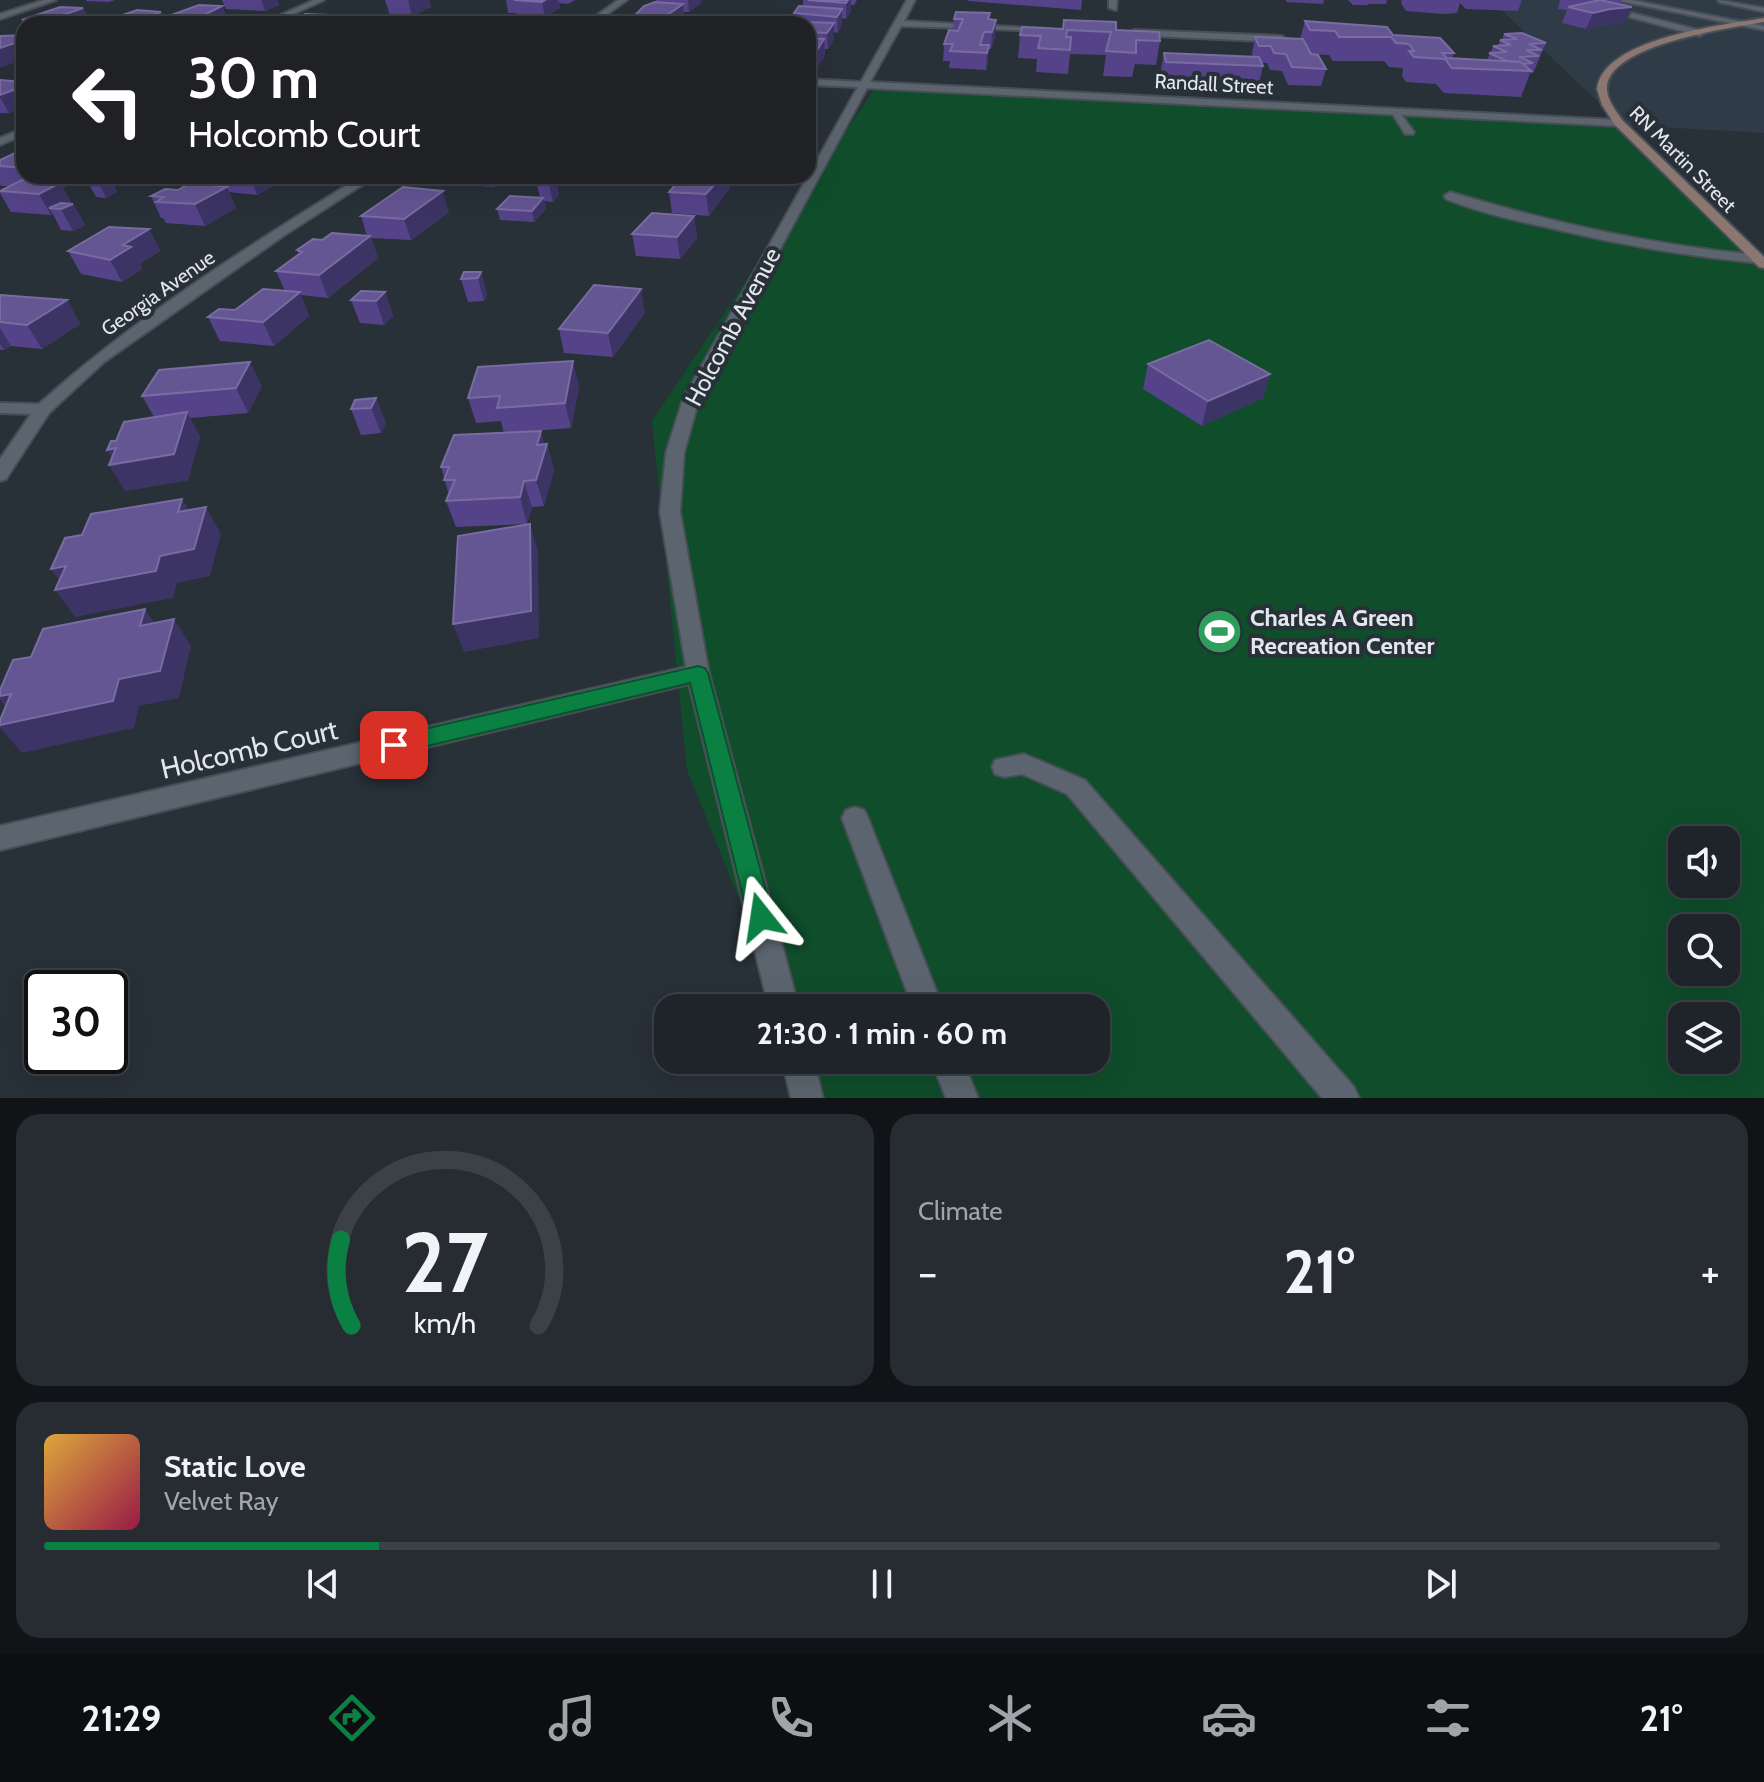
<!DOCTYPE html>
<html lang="en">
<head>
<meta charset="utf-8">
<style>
	:root { --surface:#1e242a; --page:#262c32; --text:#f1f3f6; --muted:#a1a4a8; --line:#3c4147; --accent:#0b8043 }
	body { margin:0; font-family:Cabin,sans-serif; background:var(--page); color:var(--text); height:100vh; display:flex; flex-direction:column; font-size:30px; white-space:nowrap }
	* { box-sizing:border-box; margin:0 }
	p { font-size:26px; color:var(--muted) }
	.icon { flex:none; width:44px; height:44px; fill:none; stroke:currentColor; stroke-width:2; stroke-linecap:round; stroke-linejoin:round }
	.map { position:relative; height:1098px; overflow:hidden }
	.drawer { display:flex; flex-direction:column; gap:16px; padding:16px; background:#101417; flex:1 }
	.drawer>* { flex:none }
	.guide { position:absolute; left:16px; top:16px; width:800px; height:168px; border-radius:24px; box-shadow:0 8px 32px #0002,0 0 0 2px var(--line); background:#202124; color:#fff; overflow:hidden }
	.buttons { position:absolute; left:1668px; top:826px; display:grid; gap:16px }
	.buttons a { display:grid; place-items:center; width:72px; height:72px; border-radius:16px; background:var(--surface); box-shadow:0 8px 32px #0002,0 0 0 2px var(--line); font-size:40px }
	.speed { position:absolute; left:24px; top:970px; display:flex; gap:16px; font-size:40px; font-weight:700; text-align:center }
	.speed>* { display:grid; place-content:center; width:104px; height:104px; border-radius:50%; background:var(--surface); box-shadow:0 8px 32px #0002,0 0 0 2px var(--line); line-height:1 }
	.speed .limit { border:4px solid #111; border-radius:12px; background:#fff; color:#111 }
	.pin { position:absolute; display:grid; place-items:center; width:68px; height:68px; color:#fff; margin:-34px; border-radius:16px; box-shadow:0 4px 12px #0006 }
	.me { position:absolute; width:88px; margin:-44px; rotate:345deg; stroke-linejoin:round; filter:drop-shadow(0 0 6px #0008) }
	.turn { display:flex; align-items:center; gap:28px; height:168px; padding:0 40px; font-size:36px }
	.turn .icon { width:104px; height:104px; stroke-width:2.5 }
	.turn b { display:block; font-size:56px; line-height:68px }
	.big { font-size:60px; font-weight:700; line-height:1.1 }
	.drawer .card { flex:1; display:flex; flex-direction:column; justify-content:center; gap:12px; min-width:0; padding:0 28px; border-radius:24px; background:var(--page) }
	.drawer .dial { align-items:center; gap:0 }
	.dial svg { height:208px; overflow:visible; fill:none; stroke:var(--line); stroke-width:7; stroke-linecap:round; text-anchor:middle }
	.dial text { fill:var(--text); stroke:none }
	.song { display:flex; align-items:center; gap:24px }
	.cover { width:96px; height:96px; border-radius:12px; background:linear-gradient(135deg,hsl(40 70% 55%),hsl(340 70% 35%)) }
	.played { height:8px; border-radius:4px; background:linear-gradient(90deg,var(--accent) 20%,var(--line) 20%) }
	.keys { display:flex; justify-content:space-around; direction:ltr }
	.heat { display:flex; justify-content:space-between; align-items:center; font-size:44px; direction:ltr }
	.drawer .tiles { flex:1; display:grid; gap:16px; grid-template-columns:1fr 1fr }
	.card:last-child { grid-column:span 2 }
	.trip { position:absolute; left:654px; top:994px; width:456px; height:80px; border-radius:24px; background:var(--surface); box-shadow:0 8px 32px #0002,0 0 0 2px var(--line); font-weight:700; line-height:80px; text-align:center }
	.menu { display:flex; height:128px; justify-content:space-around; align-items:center; background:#0c0e11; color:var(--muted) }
	.menu .icon { width:56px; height:56px }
	.menu .active { color:var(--accent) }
	.menu b { font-size:36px; color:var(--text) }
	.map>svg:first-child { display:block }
</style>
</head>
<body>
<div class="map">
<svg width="1764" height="1098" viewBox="0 0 1764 1098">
	<rect width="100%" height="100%" fill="#283038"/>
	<path fill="#2f3b47" d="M1491,0H1764V133L1622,125Z"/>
	<path fill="#0f4d2b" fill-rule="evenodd" d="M875,88L1622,125L1764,265V1098H819L804,1060H1096V1008H783L687,770L652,421ZM1682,840H1726V884H1682ZM1682,928H1726V972H1682ZM1682,1016H1726V1060H1682Z"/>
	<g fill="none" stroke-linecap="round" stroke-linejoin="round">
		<defs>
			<path id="lane" d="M1109,0H1117L1116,10L1109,8Z
				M1718,0L1764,8V12L1719,2Z
				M1632,13L1703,31L1704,33L1700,36L1629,17Z
				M1390,110H1398L1414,132L1413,134H1405Z
				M1450,192C1553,223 1651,245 1758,255L1764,260L1758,263C1686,256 1616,244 1546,227C1512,220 1478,212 1446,199L1444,196Z
				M1024,754L1085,780L1354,1087L1359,1098H1322L1067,794L1022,774L1004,777L995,774L992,767L995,760Z
				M855,807L864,810L868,818L943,1008H913L842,818L846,810Z
				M931,1060H963L978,1098H946Z"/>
			<path id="street" d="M44,0H56L0,19V14Z
				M314,0H324L272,24H261Z
				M618,0H627L594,24H585Z
				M907,0H915L904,21L1050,29L1046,31L901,26L870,82L1619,120L1624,123L1619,126L867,88L699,399L684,453L680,512L709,673L799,1008H769L689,684L0,850V826L686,667L660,512L666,453L683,399L858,87L808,85V79L861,82Z
				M1615,0H1631L1764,26V30Z
				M1134,30L1282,36L1286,39L1282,42L1131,35Z
				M24,128V135L0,145V138Z
				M362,176H376L286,234L104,362L49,413L6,479L0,481V459L31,414L0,413V403L39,404C137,316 250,245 362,176Z
				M782,1060H814L823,1098H791Z"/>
			<path id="secondary" d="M1764,18V22C1730,28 1610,44 1607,87C1606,99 1616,111 1623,121L1764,257V268L1759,267L1615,125L1602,105L1597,89C1603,38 1723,25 1764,18Z"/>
		</defs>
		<use href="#lane" stroke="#474e55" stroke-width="4"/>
		<use href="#street" stroke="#474e55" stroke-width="4"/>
		<use href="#secondary" stroke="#474e55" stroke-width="4"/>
		<use href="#lane" fill="#5c656f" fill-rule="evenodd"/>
		<use href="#street" fill="#5c656f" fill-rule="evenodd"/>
		<use href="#secondary" fill="#8c7672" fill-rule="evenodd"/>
	</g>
	<path fill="#554389" d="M86,0H115L109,2L86,1Z
		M222,0H277L279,5L265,11L226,9Z
		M385,0H429L431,7L412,16L390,15Z
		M506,0H575L568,4L559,3L560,8L545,17L517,16L516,13H508Z
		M656,0H701V3L689,12H684V19L678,24H634L633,17L656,2Z
		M803,0H857L854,5H851V11L846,19L842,18V24L838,33L834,32V39L828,49H825V56L816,69H808V24H794V13L803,7Z
		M968,0H1082L1081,10L968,1Z
		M1286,0H1324L1323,4L1286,2Z
		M1348,0H1387L1386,4H1369L1368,5H1353Z
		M1402,0H1522L1518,11L1466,9L1460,3L1457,13L1443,14L1406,11L1401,3Z
		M1560,0H1622L1620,5L1625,23L1604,25L1586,29L1562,23L1567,10L1558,9Z
		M222,6L228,21L222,24H165L163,20L153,24L100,23L161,12L164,18Z
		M83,8L87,16L64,24H24L22,19Z
		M954,19L996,20L995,36L991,49H988V62L986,70L949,68L950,61H943L944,44L953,30Z
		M290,21L357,24H291Z
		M1305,21L1393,35L1454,53L1452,58L1487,60L1493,46H1498L1500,40H1502L1504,34L1546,43L1533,73H1530L1521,97L1444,93L1436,84L1406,82L1402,76L1403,70L1402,68L1389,67L1384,61H1333L1329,55L1311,54L1326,69L1321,86L1288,85L1282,71L1270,70L1267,63H1262L1263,66L1259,84L1163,79L1161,70L1164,53L1253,57L1252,53L1255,37L1300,39Z
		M1022,27L1116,30L1160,41L1156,65L1135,64L1132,77L1103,76L1106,55L1070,54L1068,74L1036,72L1037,59L1018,58L1020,35Z
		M24,71V107L9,113H0V80L17,81L14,75Z
		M24,154V176H84L85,177L63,188L71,203L73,204L85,225L73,231L61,230L53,214L51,215L11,212L0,193V191L9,186H1L0,184V160Z
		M109,176L117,192L106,198L96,197L85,177Z
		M218,176H297L285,183L279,182L257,195L229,192L236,208L205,226L166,223L163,218H161L151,196L178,190L223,187Z
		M437,176H508L509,177L494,187L439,183Z
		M541,176H555L559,195L553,202L544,201L546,209L534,222L500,220L497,209L540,198L536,180Z
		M683,176H733L729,177L730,188L709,216L672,213L669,192Z
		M449,212L411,240L371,238L378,258L328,298L301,295L309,316L274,346L220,341L208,317L235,310L285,291L276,271L299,254L297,250L322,240L367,236L361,216Z
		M694,216L697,238L680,259L636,256L632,234Z
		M149,229L160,251L140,264L142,269L122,282L81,274L68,251Z
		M481,272L487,295L484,301L468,302L461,279Z
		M385,292L393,316L384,325L360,323L351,300Z
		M0,295L67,300L80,324L42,349L11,346L4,350H0Z
		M645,312L613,357L564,353L559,329Z
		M1148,364L1270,374L1263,398L1202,426L1143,389Z
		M159,370L262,386L248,413L190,418L200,437L188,480L125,491L112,457L116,441L154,417L142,396Z
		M579,386L571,428L519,432L541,431L544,445L547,444L554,470L544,506L532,507L527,524L456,527L446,501L449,495L441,467L504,433L501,421L476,423L468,398Z
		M376,398L386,423L381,433L361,435L351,409Z"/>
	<path fill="#3c3464" d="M261,0H277L279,5L265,11Z
		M410,0H429L431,7L412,16L408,1Z
		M545,0H558L560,8L545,17L542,2Z
		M688,0H701V3L689,12Z
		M848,0H851V11L846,19V3Z
		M683,4L684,19L678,24H664L663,18Z
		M222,6L228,21L222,24H188L186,20Z
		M1632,7L1625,23L1604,25L1586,29L1593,13L1610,9Z
		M83,8L87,16L64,24H48L46,21Z
		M842,9V24L838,33L837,17Z
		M161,12L163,20L153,24H127Z
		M354,16L357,24H339V23Z
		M422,18L423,24H412Z
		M996,20L995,36L991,49L992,32Z
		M834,23V39L828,49L827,33Z
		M824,39L825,56L816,69V52Z
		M24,40V59L0,68V48Z
		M989,45L988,62L986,70L987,53Z
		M24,86V107L9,113L0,97V95Z
		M50,176H84L85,177L63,188L71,204H73L85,225L73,231L61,209L49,208L53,214L51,215L39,194L56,186Z
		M98,176H109L117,192L106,198L96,177Z
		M250,176H277L279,182L257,195Z
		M283,176H297L285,183Z
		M491,176H508L509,177L494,187Z
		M553,176H555L559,195L553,202L548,181Z
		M722,176H729L730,188L709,216L706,194Z
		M227,187L236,208L205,226L195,204Z
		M443,191L449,212L411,240L404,219Z
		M543,198L546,209L534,222L532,211Z
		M694,216L697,238L680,259L677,237Z
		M149,229L160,251L140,264L142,269L122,282L110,260L123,245Z
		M370,236L378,258L328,298L319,275Z
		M481,272L487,295L484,301L478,278Z
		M641,289L645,312L613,357L608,333Z
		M300,292L309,316L274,346L263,322Z
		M385,292L393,316L384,325L376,301Z
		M67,300L80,324L42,349L27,325Z
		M0,328L11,346L4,350L0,344Z
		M573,361L579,386L571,428L565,403Z
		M250,362L262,386L248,413L236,388Z
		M1270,374L1263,398L1202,426L1208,401Z
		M376,398L386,423L381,433L371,408Z
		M187,412L200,437L188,480L125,491L109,465L116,464L107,450Z
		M541,431L546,449L547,444L554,470L544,506L536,480L537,445Z
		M524,481L532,507L527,524L520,497Z
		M182,499L197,525L178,512Z
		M206,507L221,534L210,576L177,583L173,598L75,617L55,590L64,588L51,569L66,566Z
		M530,524L538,551L539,638L464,652L453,624Z
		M145,609L163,636L140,626Z
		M174,619L191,646L179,698L139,706L134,728L22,753L0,728V725L18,721L0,700V696L119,679Z"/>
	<path fill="#645593" stroke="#786ca1" stroke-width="2" d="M514,0H545L542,2Z
		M808,0H848L846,3Z
		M1600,0L1632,7L1610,9L1593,13L1568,7Z
		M655,2L683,4L663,18L633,17L644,6Z
		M199,5L222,6L206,14L186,20L163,18Z
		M799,6L842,9L837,17L794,13Z
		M60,7L83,8L46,21L22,20Z
		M137,10L161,12L127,24L100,23Z
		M956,12L990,13L988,19L996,20L992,32H984L980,45H989L987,53L950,51L953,44H944L949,30L958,31L963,19H954Z
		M305,14L354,16L339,23L290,21Z
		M374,16L422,18L412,24H359Z
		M445,19L472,20L465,24H435Z
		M1064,20L1116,22V30L1159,32L1160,41L1136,40V53L1106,51L1111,32L1067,30L1066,37H1071L1070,50L1038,48L1041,36L1020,35L1022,27L1063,29Z
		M484,21L522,24H478Z
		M1305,21L1387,27L1393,35L1440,38L1454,53H1442L1447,58L1521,62L1531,71L1452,68L1445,59L1414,57L1409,51H1414L1409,44L1396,43L1391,37H1339L1335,31L1310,30Z
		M807,22L834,23L827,33L808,32V24H805Z
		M1522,33L1546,43L1529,44L1542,50H1526L1539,56L1519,57L1533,63L1523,64L1521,62L1507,61L1489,53L1507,52L1493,46L1511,45L1500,40L1517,39L1504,34Z
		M24,35V40L0,48V36Z
		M1255,37L1303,39L1311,54L1318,55L1326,69L1292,67L1286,54L1274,53L1271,46H1259Z
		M808,38L824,39L816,52H808Z
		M1164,53L1259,57L1263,66L1166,62Z
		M24,71V76L14,75Z
		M0,80L24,82V86L0,95Z
		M15,153L24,154V168L0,166V160Z
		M541,176H553L548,181L536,180Z
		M683,176H722L706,194L669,192Z
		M22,180L60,183L39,194L0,191Z
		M190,183L227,187L195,204L156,202L164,197L151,196L165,189L178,190Z
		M403,187L443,191L404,219L361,216Z
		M510,196L543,198L532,211L497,209Z
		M61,203L73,204L61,209L49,208Z
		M652,213L694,216L677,237L632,234Z
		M109,227L149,229L123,245L131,247L110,260L68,251Z
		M332,233L370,236L319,275L276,271L302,252L297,250L313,239L322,240Z
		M464,272H481L478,278L461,279Z
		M594,285L641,289L608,333L559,329Z
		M263,289L300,292L263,322L208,317L219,309L235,310Z
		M361,291L385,292L376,301L351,300Z
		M0,295L67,300L27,325L0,322Z
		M1209,340L1270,374L1208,401L1148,364Z
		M573,361L565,403L497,408L500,396L468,398L478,367Z
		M250,362L236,388L142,396L159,370Z
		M376,398L371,408L351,409L355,400Z
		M187,412L174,454L109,465L116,448L107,450L111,441H116L124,422Z
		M541,431L537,445L547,444L536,480L524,481L520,497L446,501L455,480H444L449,467H441L454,435Z
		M182,499L178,512L206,507L194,549L160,556L156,571L55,590L66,566L51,569L65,538L82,535L91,514Z
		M530,524L531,611L453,624L458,536Z
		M145,609L140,626L174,619L160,671L119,679L113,701L0,725V720L11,694L0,696V690L13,660L31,657L43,629Z"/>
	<path fill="#0b8043" stroke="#07532c" stroke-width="2" d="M698,666L705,668L708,673L773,917L770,925L761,929L752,925L748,917L690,683L394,754L387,751L383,745L387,739L394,736Z"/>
	<defs>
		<symbol id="stadium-disc" viewBox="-11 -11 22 22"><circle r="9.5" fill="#2e9e5b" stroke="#283038"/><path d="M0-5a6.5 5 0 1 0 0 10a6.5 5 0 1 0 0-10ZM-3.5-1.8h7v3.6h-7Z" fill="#fff"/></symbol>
	</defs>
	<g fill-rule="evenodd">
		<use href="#stadium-disc" x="1194" y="606" width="51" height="51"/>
	</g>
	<g text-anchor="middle" stroke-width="8" stroke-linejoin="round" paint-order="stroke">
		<g font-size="20" fill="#e2e7ed" stroke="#283038">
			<text transform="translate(1214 84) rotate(3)" y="7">Randall Street</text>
			<text transform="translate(1683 159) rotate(45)" y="7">RN Martin Street</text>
			<text transform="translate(158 293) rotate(-35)" y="7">Georgia Avenue</text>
		</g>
		<g font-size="24" fill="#e2e7ed" stroke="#283038">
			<text transform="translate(733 327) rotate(-62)" y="8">Holcomb Avenue</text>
		</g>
		<g font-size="24" font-weight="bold" fill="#e2e7ed" stroke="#283038" text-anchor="start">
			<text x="1250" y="626">Charles A Green<tspan x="1250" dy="28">Recreation Center</tspan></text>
		</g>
		<g font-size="28" fill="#e2e7ed" stroke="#283038">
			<text transform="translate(249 749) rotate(-13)" y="10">Holcomb Court</text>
		</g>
	</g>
</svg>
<div class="buttons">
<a><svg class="icon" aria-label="sound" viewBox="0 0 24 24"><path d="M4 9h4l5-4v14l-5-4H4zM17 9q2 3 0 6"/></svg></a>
<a><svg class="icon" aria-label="search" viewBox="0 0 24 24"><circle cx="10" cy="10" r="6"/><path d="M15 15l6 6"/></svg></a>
<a><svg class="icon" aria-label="layers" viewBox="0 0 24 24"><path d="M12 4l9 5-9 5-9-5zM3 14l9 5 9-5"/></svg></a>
</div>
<div class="speed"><div class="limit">30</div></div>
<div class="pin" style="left:394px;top:745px;background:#d93025"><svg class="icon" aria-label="arrive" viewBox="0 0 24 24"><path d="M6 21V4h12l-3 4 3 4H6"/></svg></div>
<svg class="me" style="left:761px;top:917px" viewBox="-20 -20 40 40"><path d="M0-17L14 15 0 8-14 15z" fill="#0b8043" stroke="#fff" stroke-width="4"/></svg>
<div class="trip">21:30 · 1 min · 60 m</div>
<div class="guide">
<div class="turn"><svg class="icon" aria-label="left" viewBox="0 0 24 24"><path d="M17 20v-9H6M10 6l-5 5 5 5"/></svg><div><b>30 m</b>Holcomb Court</div></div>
</div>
</div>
<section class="drawer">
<div class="tiles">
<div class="card dial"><svg viewBox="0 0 100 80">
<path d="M14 69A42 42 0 1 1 86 69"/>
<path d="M14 69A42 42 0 0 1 10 36" stroke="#0b8043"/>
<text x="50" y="56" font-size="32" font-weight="700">27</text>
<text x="50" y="72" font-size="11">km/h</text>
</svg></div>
<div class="card"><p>Climate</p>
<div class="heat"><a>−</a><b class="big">21°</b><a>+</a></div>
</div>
<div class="card">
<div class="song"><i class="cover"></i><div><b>Static Love</b><p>Velvet Ray</p></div></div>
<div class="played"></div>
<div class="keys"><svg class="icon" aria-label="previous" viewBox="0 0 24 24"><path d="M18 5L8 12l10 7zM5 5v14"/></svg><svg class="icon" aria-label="pause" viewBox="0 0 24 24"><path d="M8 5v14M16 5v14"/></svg><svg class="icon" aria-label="next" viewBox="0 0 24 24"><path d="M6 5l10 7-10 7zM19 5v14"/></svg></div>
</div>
</div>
</section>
<nav class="menu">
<b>21:29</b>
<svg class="icon active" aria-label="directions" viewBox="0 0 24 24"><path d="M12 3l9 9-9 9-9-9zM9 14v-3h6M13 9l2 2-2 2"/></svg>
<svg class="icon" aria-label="music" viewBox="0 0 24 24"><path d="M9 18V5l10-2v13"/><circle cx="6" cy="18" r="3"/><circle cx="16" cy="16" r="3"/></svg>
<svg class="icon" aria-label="phone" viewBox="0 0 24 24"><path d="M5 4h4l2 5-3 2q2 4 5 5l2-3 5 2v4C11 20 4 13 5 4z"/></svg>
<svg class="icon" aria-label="climate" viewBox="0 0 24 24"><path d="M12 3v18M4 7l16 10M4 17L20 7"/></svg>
<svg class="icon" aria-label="car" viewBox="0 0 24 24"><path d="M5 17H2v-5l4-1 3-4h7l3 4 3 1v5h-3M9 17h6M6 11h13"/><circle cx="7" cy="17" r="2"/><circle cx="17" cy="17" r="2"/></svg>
<svg class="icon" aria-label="filters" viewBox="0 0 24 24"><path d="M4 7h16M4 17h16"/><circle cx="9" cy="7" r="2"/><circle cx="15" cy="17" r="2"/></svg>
<b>21°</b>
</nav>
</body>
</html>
